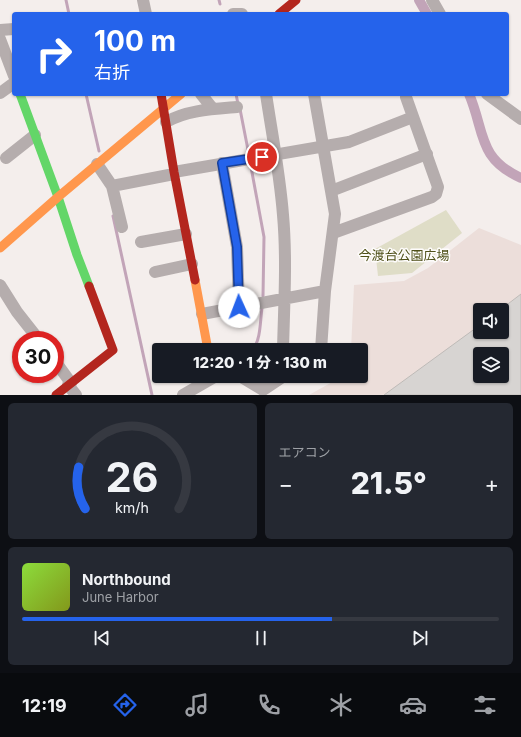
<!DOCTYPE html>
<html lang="ja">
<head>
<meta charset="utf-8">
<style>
	:root { --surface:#171b24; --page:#242831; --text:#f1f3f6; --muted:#9ea1a6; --line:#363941; --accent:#2563eb }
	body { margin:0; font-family:Inter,"Noto Sans JP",sans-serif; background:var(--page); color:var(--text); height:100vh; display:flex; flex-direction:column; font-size:15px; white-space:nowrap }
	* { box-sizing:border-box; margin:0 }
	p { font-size:13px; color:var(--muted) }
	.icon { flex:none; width:22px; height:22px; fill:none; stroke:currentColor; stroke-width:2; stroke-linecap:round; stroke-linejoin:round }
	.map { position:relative; height:395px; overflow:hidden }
	.details { display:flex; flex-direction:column; gap:8px; padding:8px; background:#0d0f14; flex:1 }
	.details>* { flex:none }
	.guide { position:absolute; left:12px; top:12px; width:497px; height:84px; border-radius:4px; box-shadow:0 1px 3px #0004; background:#2563eb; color:#fff; overflow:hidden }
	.controls { position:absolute; left:473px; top:303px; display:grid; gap:8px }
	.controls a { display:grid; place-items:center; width:36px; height:36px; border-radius:4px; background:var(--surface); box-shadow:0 1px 3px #0004; font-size:20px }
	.speed { position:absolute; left:12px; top:331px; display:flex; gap:8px; font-size:20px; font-weight:700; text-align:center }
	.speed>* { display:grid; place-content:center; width:52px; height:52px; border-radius:50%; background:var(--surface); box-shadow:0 1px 3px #0004; line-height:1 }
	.speed .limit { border:6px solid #d22; background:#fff; color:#111 }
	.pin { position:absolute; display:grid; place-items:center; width:34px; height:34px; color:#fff; margin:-17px; border:2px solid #fff; border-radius:50%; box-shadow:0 1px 4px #0007 }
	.me { position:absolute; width:44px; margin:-22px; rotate:358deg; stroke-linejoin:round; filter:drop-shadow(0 0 3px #0008) }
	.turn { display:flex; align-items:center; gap:14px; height:84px; padding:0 16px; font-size:18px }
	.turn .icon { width:52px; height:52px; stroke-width:2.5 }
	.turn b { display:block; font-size:28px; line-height:34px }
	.big { font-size:30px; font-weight:800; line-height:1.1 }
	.details .tile { flex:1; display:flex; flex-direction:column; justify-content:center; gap:6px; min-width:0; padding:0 14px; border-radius:6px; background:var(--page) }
	.details .dial { align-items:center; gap:0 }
	.dial svg { height:104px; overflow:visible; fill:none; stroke:var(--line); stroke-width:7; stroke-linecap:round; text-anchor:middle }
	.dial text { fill:var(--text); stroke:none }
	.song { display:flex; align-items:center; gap:12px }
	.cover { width:48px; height:48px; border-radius:6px; background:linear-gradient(135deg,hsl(90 70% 55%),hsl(70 70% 35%)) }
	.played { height:4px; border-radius:2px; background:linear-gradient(90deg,var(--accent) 65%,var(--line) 65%) }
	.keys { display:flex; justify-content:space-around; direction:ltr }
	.heat { display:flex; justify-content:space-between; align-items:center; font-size:22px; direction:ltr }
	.details .tiles { flex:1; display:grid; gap:8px; grid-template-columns:1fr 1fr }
	.tile:last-child { grid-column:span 2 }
	.trip { position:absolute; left:152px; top:343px; width:216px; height:40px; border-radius:4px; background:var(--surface); box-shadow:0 1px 3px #0004; font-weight:800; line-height:40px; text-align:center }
	.tab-bar { display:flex; height:64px; justify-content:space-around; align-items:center; background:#090b0e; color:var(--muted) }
	.tab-bar .icon { width:28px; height:28px }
	.tab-bar .selected { color:var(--accent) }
	.tab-bar b { font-size:18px; color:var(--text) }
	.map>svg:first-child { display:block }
</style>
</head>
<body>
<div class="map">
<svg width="521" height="395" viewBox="0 0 521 395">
	<rect width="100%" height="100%" fill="#f4eeec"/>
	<path fill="#ecdeda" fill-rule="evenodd" d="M479,228L521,245V395H309L343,376H361V350H351L354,285L404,281L428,268ZM480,310H502V332H480ZM480,354H502V376H480Z"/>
	<path fill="#dfddc7" d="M446,210L462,233L412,273L378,276L375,249Z"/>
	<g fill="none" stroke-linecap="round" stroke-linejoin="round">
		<path stroke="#c2a4b8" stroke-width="3" d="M66,0L69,14
			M219,0L220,4
			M86,94L99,151
			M236,94L238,104
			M240,109L249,155
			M251,167L264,237L263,296
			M113,216L152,395
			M253,350C261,338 260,322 262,308"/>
		<path stroke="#c2a4b8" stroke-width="10" d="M419,0L427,14
			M469,94C485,131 477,158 521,178"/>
	</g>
	<path fill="#d7d4d2" stroke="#bebab7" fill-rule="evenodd" d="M521,294V395H384L480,325V332H502V310H500ZM480,354H502V376H480Z"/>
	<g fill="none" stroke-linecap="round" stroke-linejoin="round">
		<path stroke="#b5adad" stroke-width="12" d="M143,0L146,14
			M432,0L440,14
			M233,14H242
			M0,30L14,29
			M0,39L14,76
			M0,93L14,83
			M201,94L213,109
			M266,94C272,134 280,175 283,215C287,260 284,305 283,350
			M314,94L335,214L325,291L321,350
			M487,94L521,119
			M166,122C187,110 213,109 237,107
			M6,158L35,135
			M222,163L237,247L239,307
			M97,164L112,186L122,227
			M174,172L349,142L413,117
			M112,186L174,174
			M331,191L427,154
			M333,233L432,197L436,194L438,187L406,97
			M141,242L186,234
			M155,272L192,264
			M0,285L17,312L39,340
			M202,314L325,291
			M55,361L71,383
			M240,376L263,390L284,376
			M68,385L76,395
			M183,395L216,376"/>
		<path stroke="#63d668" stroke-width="9" d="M20,94L58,197L77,255L89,286"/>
		<path stroke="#ff974d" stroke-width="9" d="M0,248L58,197L181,94
			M195,280L208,350"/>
		<path stroke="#b3261e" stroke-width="9" d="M279,14L296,0
			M161,94L174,172L195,280
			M56,395L113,350L89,286"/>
	</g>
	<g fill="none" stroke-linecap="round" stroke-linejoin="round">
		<defs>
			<path id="route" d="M239,307L237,247L222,163L262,157"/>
		</defs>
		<use href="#route" stroke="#184099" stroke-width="10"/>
		<use href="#route" stroke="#2563eb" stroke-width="7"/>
	</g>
	<g text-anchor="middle" stroke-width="3" stroke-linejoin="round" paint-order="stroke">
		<g font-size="13" fill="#4f5019" stroke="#fefcfb">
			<text x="404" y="260">今渡台公園広場</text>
		</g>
	</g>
</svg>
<div class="controls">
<a><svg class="icon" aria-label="sound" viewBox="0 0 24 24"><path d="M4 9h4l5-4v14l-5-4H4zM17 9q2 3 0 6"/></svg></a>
<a><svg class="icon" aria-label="layers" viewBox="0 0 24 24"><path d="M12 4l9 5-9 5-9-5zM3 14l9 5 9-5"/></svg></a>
</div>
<div class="speed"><div class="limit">30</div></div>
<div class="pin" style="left:262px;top:157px;background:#d93025"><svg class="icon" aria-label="arrive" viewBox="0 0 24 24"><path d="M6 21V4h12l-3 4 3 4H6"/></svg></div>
<svg class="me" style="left:239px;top:307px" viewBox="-20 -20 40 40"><circle r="19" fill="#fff"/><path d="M0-13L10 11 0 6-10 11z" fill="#2563eb"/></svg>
<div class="trip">12:20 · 1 分 · 130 m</div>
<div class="guide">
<div class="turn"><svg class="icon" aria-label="right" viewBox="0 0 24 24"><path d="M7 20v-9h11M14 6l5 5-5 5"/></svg><div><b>100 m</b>右折</div></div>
</div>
</div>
<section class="details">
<div class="tiles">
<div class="tile dial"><svg viewBox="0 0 100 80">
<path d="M14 69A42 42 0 1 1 86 69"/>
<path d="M14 69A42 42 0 0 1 9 37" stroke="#2563eb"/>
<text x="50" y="56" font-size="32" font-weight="700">26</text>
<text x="50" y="72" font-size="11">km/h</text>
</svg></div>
<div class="tile"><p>エアコン</p>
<div class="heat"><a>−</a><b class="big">21.5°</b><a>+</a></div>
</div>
<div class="tile">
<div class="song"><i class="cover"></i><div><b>Northbound</b><p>June Harbor</p></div></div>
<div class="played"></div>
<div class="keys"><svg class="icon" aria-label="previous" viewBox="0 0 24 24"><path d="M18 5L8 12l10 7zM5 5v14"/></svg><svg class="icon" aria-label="pause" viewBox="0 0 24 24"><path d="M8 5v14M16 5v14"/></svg><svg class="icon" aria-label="next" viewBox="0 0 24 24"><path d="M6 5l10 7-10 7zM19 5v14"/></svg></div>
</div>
</div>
</section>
<nav class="tab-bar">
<b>12:19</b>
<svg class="icon selected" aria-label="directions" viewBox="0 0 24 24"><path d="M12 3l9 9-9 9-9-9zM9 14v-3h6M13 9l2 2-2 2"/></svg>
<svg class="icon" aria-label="music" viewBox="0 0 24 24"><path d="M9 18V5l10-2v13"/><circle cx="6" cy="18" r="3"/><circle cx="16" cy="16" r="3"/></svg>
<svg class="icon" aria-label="phone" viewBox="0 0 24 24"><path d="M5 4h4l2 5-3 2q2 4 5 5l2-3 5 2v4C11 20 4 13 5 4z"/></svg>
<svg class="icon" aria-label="climate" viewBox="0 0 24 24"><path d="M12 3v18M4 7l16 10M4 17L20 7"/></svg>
<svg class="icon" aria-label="car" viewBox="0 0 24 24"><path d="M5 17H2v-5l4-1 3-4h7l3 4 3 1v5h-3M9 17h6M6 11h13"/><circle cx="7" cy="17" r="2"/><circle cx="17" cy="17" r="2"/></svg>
<svg class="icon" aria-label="filters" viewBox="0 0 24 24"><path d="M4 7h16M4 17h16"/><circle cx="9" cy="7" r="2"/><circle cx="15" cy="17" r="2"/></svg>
</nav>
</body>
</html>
